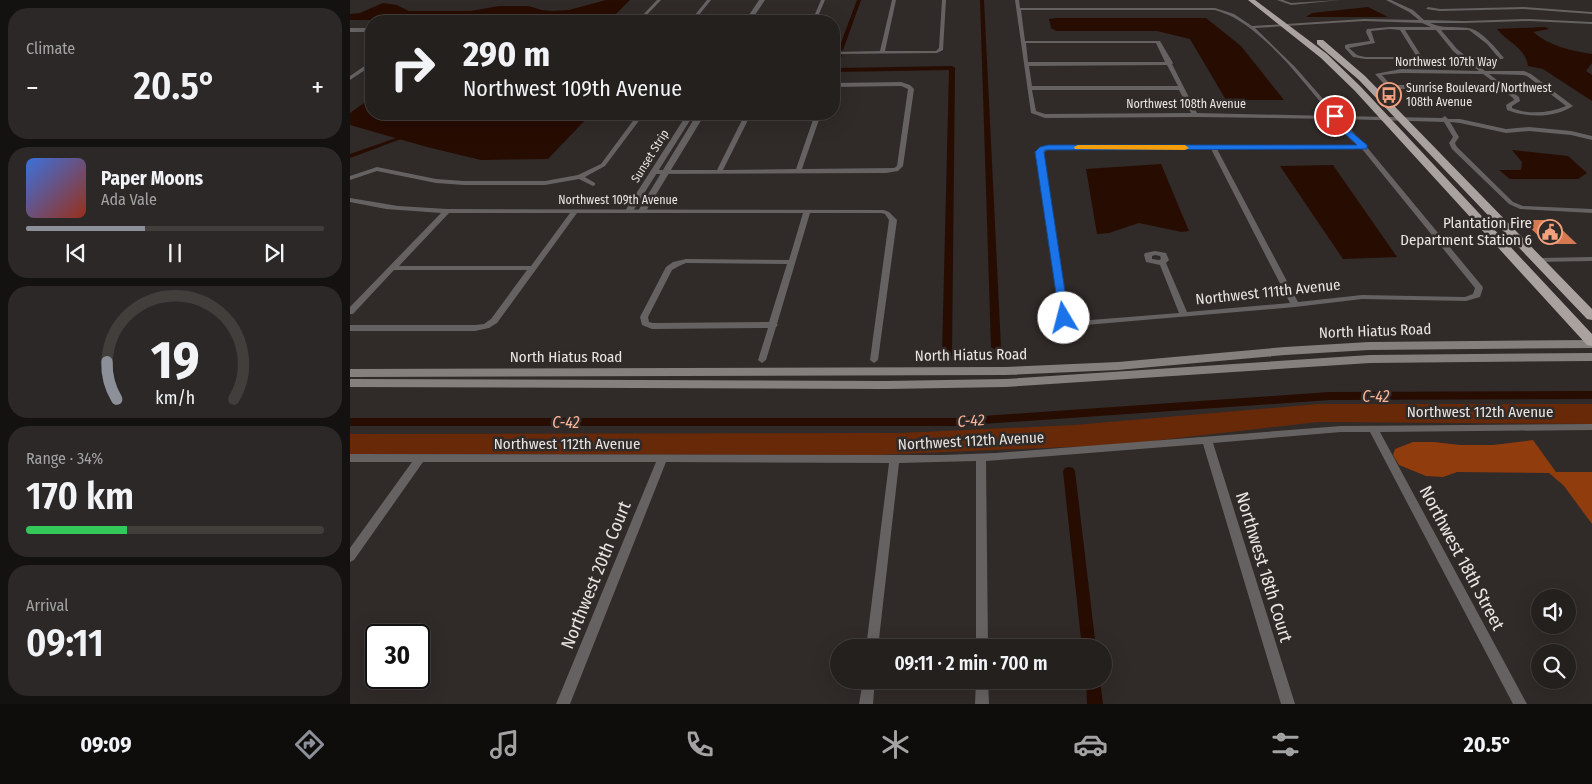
<!DOCTYPE html>
<html lang="en">
<head>
<meta charset="utf-8">
<style>
	:root { --surface:#24201e; --page:#2c2827; --text:#f1f3f6; --muted:#a3a3a4; --line:#413e3c; --accent:#8c9099 }
	body { margin:0; font-family:"Fira Sans Condensed",sans-serif; background:var(--page); color:var(--text); height:100vh; display:flex; flex-direction:column; font-size:19px; white-space:nowrap }
	* { box-sizing:border-box; margin:0 }
	p { font-size:16px; color:var(--muted) }
	.icon { flex:none; width:28px; height:28px; fill:none; stroke:currentColor; stroke-width:2; stroke-linecap:round; stroke-linejoin:round }
	.map { position:relative; flex:1; overflow:hidden }
	.side { display:flex; flex-direction:column; gap:8px; padding:8px; background:#141210; width:350px }
	.side>* { flex:none }
	.banner { position:absolute; left:15px; top:15px; width:475px; height:105px; border-radius:20px; box-shadow:0 5px 20px #0002,0 0 0 1px var(--line); background:#24201e; color:var(--text); overflow:hidden }
	.tools { position:absolute; left:1181px; top:589px; display:grid; gap:10px }
	.tools a { display:grid; place-items:center; width:45px; height:45px; border-radius:50%; background:var(--surface); box-shadow:0 5px 20px #0002,0 0 0 1px var(--line); font-size:25px }
	.speed { position:absolute; left:15px; top:624px; display:flex; gap:10px; font-size:25px; font-weight:700; text-align:center }
	.speed>* { display:grid; place-content:center; width:65px; height:65px; border-radius:50%; background:var(--surface); box-shadow:0 5px 20px #0002,0 0 0 1px var(--line); line-height:1 }
	.speed .limit { border:2px solid #111; border-radius:8px; background:#fff; color:#111 }
	.pin { position:absolute; display:grid; place-items:center; width:42px; height:42px; color:#fff; margin:-21px; border:2px solid #fff; border-radius:50%; box-shadow:0 1px 5px #0007 }
	.me { position:absolute; width:55px; margin:-28px; rotate:352deg; stroke-linejoin:round; filter:drop-shadow(0 0 4px #0008) }
	.turn { display:flex; align-items:center; gap:18px; height:105px; padding:0 15px; font-size:22px }
	.turn .icon { width:65px; height:65px; stroke-width:2.5 }
	.turn b { display:block; font-size:35px; line-height:42px }
	.big { font-size:38px; font-weight:600; line-height:1.1 }
	.side .card { flex:1; display:flex; flex-direction:column; justify-content:center; gap:8px; min-width:0; padding:0 18px; border-radius:20px; background:var(--page) }
	.side .dial { align-items:center; gap:0 }
	.dial svg { height:130px; overflow:visible; fill:none; stroke:var(--line); stroke-width:7; stroke-linecap:round; text-anchor:middle }
	.dial text { fill:var(--text); stroke:none }
	.song { display:flex; align-items:center; gap:15px }
	.cover { width:60px; height:60px; border-radius:8px; background:linear-gradient(135deg,hsl(220 70% 55%),hsl(10 70% 35%)) }
	.played { height:5px; border-radius:2px; background:linear-gradient(90deg,var(--accent) 40%,var(--line) 40%) }
	.keys { display:flex; justify-content:space-around; direction:ltr }
	.heat { display:flex; justify-content:space-between; align-items:center; font-size:28px; direction:ltr }
	.charge { height:8px; border-radius:4px; background:linear-gradient(90deg,#34c759 34%,var(--line) 0) }
	.trip { position:absolute; left:480px; top:639px; width:282px; height:50px; border-radius:25px; background:var(--surface); box-shadow:0 5px 20px #0002,0 0 0 1px var(--line); font-weight:600; line-height:50px; text-align:center }
	.tab-bar { display:flex; height:80px; justify-content:space-around; align-items:center; background:#0e0d0c; color:var(--muted) }
	.tab-bar .icon { width:35px; height:35px }
	.tab-bar .selected { color:var(--accent) }
	.tab-bar b { font-size:22px; color:var(--text) }
	main { display:flex; flex:1; min-height:0 }
	.map>svg:first-child { display:block }
</style>
</head>
<body>
<main>
<section class="side">
<div class="card"><p>Climate</p>
<div class="heat"><a>−</a><b class="big">20.5°</b><a>+</a></div>
</div>
<div class="card">
<div class="song"><i class="cover"></i><div><b>Paper Moons</b><p>Ada Vale</p></div></div>
<div class="played"></div>
<div class="keys"><svg class="icon" aria-label="previous" viewBox="0 0 24 24"><path d="M18 5L8 12l10 7zM5 5v14"/></svg><svg class="icon" aria-label="pause" viewBox="0 0 24 24"><path d="M8 5v14M16 5v14"/></svg><svg class="icon" aria-label="next" viewBox="0 0 24 24"><path d="M6 5l10 7-10 7zM19 5v14"/></svg></div>
</div>
<div class="card dial"><svg viewBox="0 0 100 80">
<path d="M14 69A42 42 0 1 1 86 69"/>
<path d="M14 69A42 42 0 0 1 8 46" stroke="#8c9099"/>
<text x="50" y="56" font-size="32" font-weight="700">19</text>
<text x="50" y="72" font-size="11">km/h</text>
</svg></div>
<div class="card"><p>Range · 34%</p><b class="big">170 km</b><div class="charge"></div></div>
<div class="card"><p>Arrival</p><b class="big">09:11</b></div>
</section>
<div class="map">
<svg width="1242" height="704" viewBox="0 0 1242 704">
	<rect width="100%" height="100%" fill="#302a28"/>
	<path fill="#682909" d="M969,404H1242V424L968,422L767,445L525,455L0,454V434L551,433L724,425Z"/>
	<path fill="#913c0d" d="M1183,440L1206,472H1242V524L1214,486L1199,473L1107,472L1093,477L1076,476L1049,465L1043,455L1045,449L1063,442H1084L1110,445H1143Z"/>
	<path fill="#270c02" d="M256,0H280L264,16L249,19L0,20V14L10,13L33,3L47,5L59,11H121L149,6H178L192,10L202,11L219,10Z
		M1018,7L1038,17H956L962,13Z
		M706,18H856L891,46L934,100H876L840,39L807,31H706L701,28L699,19Z
		M1195,27L1199,29L1183,32C1199,46 1222,51 1242,54V63L1236,71L1242,75V101L1193,69L1178,66C1175,47 1158,43 1147,29Z
		M21,98V114H241L198,159L131,160L77,147L0,125V113Z
		M1162,150L1218,156L1237,173L1228,179H1160L1149,170H1171L1172,162Z
		M811,164L839,231L832,232L789,223L759,233L747,234L736,169Z
		M983,165L1047,257L993,259L930,166Z"/>
	<g fill="none" stroke-linecap="round" stroke-linejoin="round">
		<path fill="#270c02" fill-rule="evenodd" d="M507,0H511L493,50L488,51Z
			M630,0H634L651,347L646,350L641,347Z
			M489,53L492,55L487,68L602,66L605,68L602,355L601,357H593L592,355L599,70L484,72C484,65 483,56 489,53Z
			M46,138L51,139L0,158V154Z
			M1242,391V399L980,400L604,426H0V418H604L980,392Z
			M719,467L723,468L725,471L746,648H732L713,471L715,468Z
			M736,680H750L753,704H737Z"/>
	</g>
	<path fill="#d57950" d="M1172,220H1202L1227,244H1197Z"/>
	<g fill="none" stroke-linecap="round" stroke-linejoin="round">
		<path fill="#656261" fill-rule="evenodd" d="M307,0H311L291,21H287Z
			M357,0H361L344,21H340Z
			M471,0H475L466,21H462Z
			M542,0H546L535,51H586L589,48L592,0H596L593,50L587,53L484,54V52L530,51Z
			M665,0H669L670,8H865L884,14L902,26L1014,19L1069,20L1059,12L1036,0H1041L1063,10L1074,20L1114,21L1179,19L1242,22V24L1179,21L1114,23H1080C1092,29 1104,26 1118,28C1130,29 1147,49 1154,58L1152,59H1120L1135,71H1174L1181,74L1223,106C1205,118 1177,118 1157,110L1156,105L1164,100L1163,98L1152,89H1047L1035,85L1025,74L1051,69L1129,71L1114,59H1015L1003,57L995,48V45L999,44L1020,41L1016,32L1017,29L1040,27H1081L1072,23L1014,21L905,28L945,67L988,116L1092,118L1095,116L1098,119H1110L1156,129L1179,127L1221,131L1242,136V140L1221,135L1179,131L1156,133L1110,123L1100,122L1109,137L1105,143L1107,147L1163,202L1173,206L1242,209V213L1170,209L1159,204L1102,149L1099,143L1103,137L1094,122L991,119L1016,146L1132,286L1133,288L1130,297L1116,301L1012,299L945,307L724,326L709,318L688,151L698,145H1009L985,119L845,117L695,118L681,113ZM671,10H865C871,12 877,14 883,17C923,40 952,81 982,116L847,113L822,64L823,63L810,41H675ZM1040,29L1050,30L1067,57H1015L1007,55L999,48L1025,43L1021,31ZM1055,30H1086L1103,51L1110,57H1072ZM1091,30H1119L1137,44L1148,57H1117L1107,49ZM676,43H806L815,62H678ZM817,65L828,86H682L679,66ZM1051,73L1133,74L1148,85H1047L1039,83L1032,75ZM1139,74L1173,75L1177,76L1216,106C1199,113 1179,115 1162,108V106L1170,101L1169,97ZM682,90H829L841,113L695,114L686,111ZM699,149H861L940,303L837,312L816,263L819,260L816,253L805,251L795,253L794,255L796,262L810,265L829,313L728,321L717,317L693,153ZM867,149H1012L1125,288L1123,294L1115,297L1012,295L948,302ZM805,255L810,256L811,259L809,260L802,259V256Z
			M927,0H933L941,3L990,0L941,5Z
			M1078,7L1090,9L1174,7L1242,12V14L1174,9L1090,11L1076,9Z
			M19,63H21V66L0,80V76Z
			M551,82L560,85L564,89L553,166L548,171L536,173L303,174L300,172L303,170H367L395,114H401L373,170L446,169L465,114H471L452,169L544,168L547,166L558,89L551,86L484,87V83Z
			M288,114H294L255,166L235,177L245,183V185L243,186L229,179L195,185H114L86,183L27,171L0,180V176L27,167L86,179L114,181H195L228,175L251,164Z
			M0,198L48,206L97,209L534,210L539,212L547,220L528,360L524,363L520,360L539,220L535,214L531,213H460L427,324L428,325L426,327L416,360L412,363L408,360L418,328L302,329L292,325L290,317L316,267L323,262L336,259L439,260L453,213H227L147,323L139,328L125,331H0V325H125L134,324L141,319L177,270H44L3,314H0V307L91,213L36,209L0,202ZM99,213H220L181,266H49ZM336,263L437,264L419,322L303,323L299,322L298,317L322,270L329,266Z
			M1242,257V261L1188,262L1184,260L1188,258Z
			M1242,424V430L1030,432L1177,704H1163L1020,432H991L863,443L945,704H931L853,444L636,461L638,648H626V461L549,463L528,648H516L539,463L316,462L220,704H206L306,462H73L4,560L0,562V548L62,462H0V454L593,455L646,453L991,426Z
			M513,680H525L523,704H509Z
			M626,680H638L639,704H625Z"/>
		<path fill="#656261" fill-rule="evenodd" d="M409,0H415L401,21H395Z
			M0,28H21V32H0Z
			M337,114H344L283,211L282,213H276L275,211Z
			M347,114H355L296,211L295,213H289L288,211Z"/>
		<path fill="#85807e" fill-rule="evenodd" d="M1242,340V348L1019,350L935,355L768,370L655,375L0,377V369L655,367L768,362L935,347L1019,342Z
			M1242,353V361L1020,363L656,387L536,389L0,387V379L536,381L656,379L1020,355Z"/>
		<path fill="#a9a29f" fill-rule="evenodd" d="M898,0H905L977,54L1011,87L1242,334V346L1237,345L1005,91L971,58Z
			M967,40H973L1015,76L1242,309V320L1237,319L1009,80L967,44Z"/>
	</g>
	<path fill="#1a73e8" stroke="#114b97" d="M982,115H988L999,130L1017,145V149L695,150L694,152L719,318L717,320H710L685,152L690,147L698,145H1007L994,133L981,116Z"/>
	<path fill="#f59e0b" d="M728,145H835L839,148L835,150L725,149L724,147Z"/>
	<defs>
		<symbol id="bus-ring" viewBox="-11 -11 22 22"><circle r="9.5" fill="#302a28" stroke="#f2a17e" stroke-width="1.5"/><path d="M-5-6H5V4H4V6H2V4H-2V6H-4V4H-5ZM-3.5-4V0h7V-4ZM-3.5 1.2v1.5H-2V1.2ZM2 1.2v1.5H3.5V1.2Z" fill="#f2a17e"/></symbol>
		<symbol id="civic-ring" viewBox="-11 -11 22 22"><circle r="9.5" fill="#302a28" stroke="#f2a17e" stroke-width="1.5"/><path d="M-.6-6.5H3V-4.5H.6V-3L4-1V1h2V6H-6V1h2V-1L-.6-3ZM-1.2 2.5V6h2.4V2.5Z" fill="#f2a17e"/></symbol>
	</defs>
	<g fill-rule="evenodd">
		<use href="#bus-ring" x="1025" y="81" width="28" height="28"/>
		<use href="#civic-ring" x="1186" y="218" width="28" height="28"/>
	</g>
	<g text-anchor="middle" stroke-width="5" stroke-linejoin="round" paint-order="stroke">
		<g font-size="12" fill="#e9e5e3" stroke="#302a28">
			<text x="1096" y="66">Northwest 107th Way</text>
			<text x="836" y="108">Northwest 108th Avenue</text>
			<text transform="translate(300 156) rotate(-58)" y="4">Sunset Strip</text>
			<text x="268" y="204">Northwest 109th Avenue</text>
		</g>
		<g font-size="12" fill="#e9e5e3" stroke="#302a28" text-anchor="start">
			<text x="1056" y="92">Sunrise Boulevard/Northwest<tspan x="1056" dy="14">108th Avenue</tspan></text>
		</g>
		<g font-size="15" fill="#e9e5e3" stroke="#302a28" text-anchor="end">
			<text x="1182" y="228">Plantation Fire<tspan x="1182" dy="17">Department Station 6</tspan></text>
		</g>
		<g font-size="15" fill="#e9e5e3" stroke="#302a28">
			<text transform="translate(918 292) rotate(-6)" y="5">Northwest 111th Avenue</text>
			<text transform="translate(1025 331) rotate(-2)" y="5">North Hiatus Road</text>
			<text transform="translate(621 355) rotate(-1)" y="5">North Hiatus Road</text>
			<text x="216" y="362">North Hiatus Road</text>
			<text x="1130" y="417">Northwest 112th Avenue</text>
			<text transform="translate(621 441) rotate(-3)" y="5">Northwest 112th Avenue</text>
			<text x="217" y="449">Northwest 112th Avenue</text>
		</g>
		<g font-size="16" font-style="italic" fill="#ffb697" stroke="#302a28">
			<text x="1026" y="402">C-42</text>
			<text transform="translate(621 420) rotate(-4)" y="6">C-42</text>
			<text x="216" y="428">C-42</text>
		</g>
		<g font-size="18" fill="#e9e5e3" stroke="#302a28">
			<text transform="translate(1112 558) rotate(62)" y="6">Northwest 18th Street</text>
			<text transform="translate(914 567) rotate(73)" y="6">Northwest 18th Court</text>
			<text transform="translate(246 575) rotate(-68)" y="6">Northwest 20th Court</text>
		</g>
	</g>
</svg>
<div class="tools">
<a><svg class="icon" aria-label="sound" viewBox="0 0 24 24"><path d="M4 9h4l5-4v14l-5-4H4zM17 9q2 3 0 6"/></svg></a>
<a><svg class="icon" aria-label="search" viewBox="0 0 24 24"><circle cx="10" cy="10" r="6"/><path d="M15 15l6 6"/></svg></a>
</div>
<div class="speed"><div class="limit">30</div></div>
<div class="pin" style="left:985px;top:116px;background:#d93025"><svg class="icon" aria-label="arrive" viewBox="0 0 24 24"><path d="M6 21V4h12l-3 4 3 4H6"/></svg></div>
<svg class="me" style="left:714px;top:318px" viewBox="-20 -20 40 40"><circle r="19" fill="#fff"/><path d="M0-13L10 11 0 6-10 11z" fill="#1a73e8"/></svg>
<div class="trip">09:11 · 2 min · 700 m</div>
<div class="banner">
<div class="turn"><svg class="icon" aria-label="right" viewBox="0 0 24 24"><path d="M7 20v-9h11M14 6l5 5-5 5"/></svg><div><b>290 m</b>Northwest 109th Avenue</div></div>
</div>
</div>
</main>
<nav class="tab-bar">
<b>09:09</b>
<svg class="icon selected" aria-label="directions" viewBox="0 0 24 24"><path d="M12 3l9 9-9 9-9-9zM9 14v-3h6M13 9l2 2-2 2"/></svg>
<svg class="icon" aria-label="music" viewBox="0 0 24 24"><path d="M9 18V5l10-2v13"/><circle cx="6" cy="18" r="3"/><circle cx="16" cy="16" r="3"/></svg>
<svg class="icon" aria-label="phone" viewBox="0 0 24 24"><path d="M5 4h4l2 5-3 2q2 4 5 5l2-3 5 2v4C11 20 4 13 5 4z"/></svg>
<svg class="icon" aria-label="climate" viewBox="0 0 24 24"><path d="M12 3v18M4 7l16 10M4 17L20 7"/></svg>
<svg class="icon" aria-label="car" viewBox="0 0 24 24"><path d="M5 17H2v-5l4-1 3-4h7l3 4 3 1v5h-3M9 17h6M6 11h13"/><circle cx="7" cy="17" r="2"/><circle cx="17" cy="17" r="2"/></svg>
<svg class="icon" aria-label="filters" viewBox="0 0 24 24"><path d="M4 7h16M4 17h16"/><circle cx="9" cy="7" r="2"/><circle cx="15" cy="17" r="2"/></svg>
<b>20.5°</b>
</nav>
</body>
</html>
